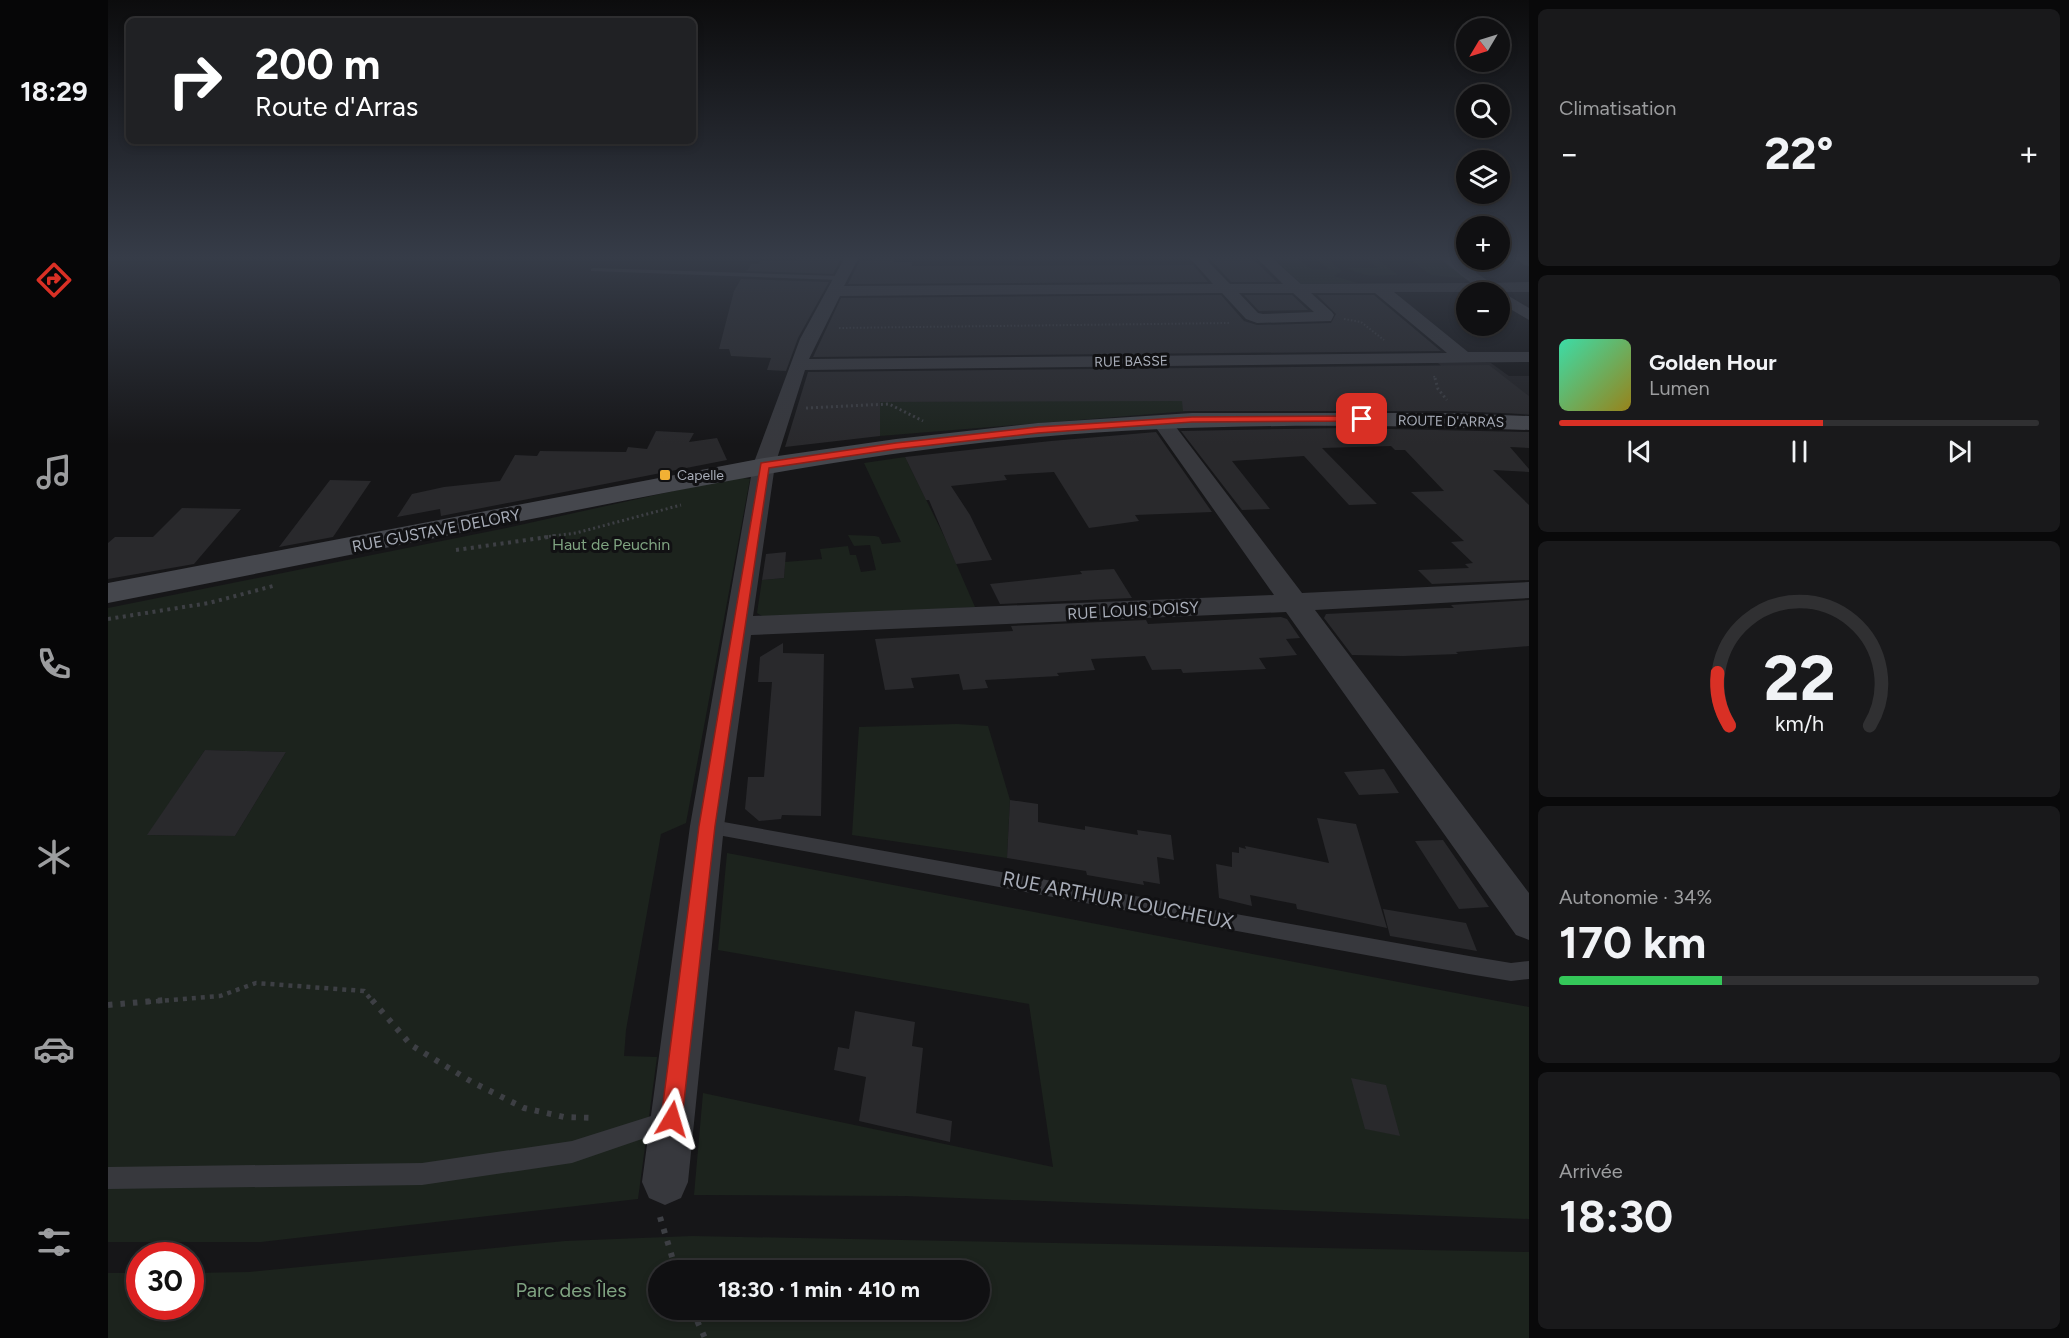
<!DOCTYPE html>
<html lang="fr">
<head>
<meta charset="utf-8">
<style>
	:root { --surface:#101012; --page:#19191b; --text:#f1f3f6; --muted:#9c9d9f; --line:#303032; --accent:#d93025 }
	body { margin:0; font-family:Figtree,sans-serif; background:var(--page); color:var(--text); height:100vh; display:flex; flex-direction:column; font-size:22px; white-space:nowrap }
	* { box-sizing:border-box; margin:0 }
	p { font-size:20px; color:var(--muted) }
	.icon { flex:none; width:33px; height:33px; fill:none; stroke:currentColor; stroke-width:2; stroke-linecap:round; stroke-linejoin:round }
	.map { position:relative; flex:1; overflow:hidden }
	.panel { display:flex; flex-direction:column; gap:9px; padding:9px; background:#09090a; width:540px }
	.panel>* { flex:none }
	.top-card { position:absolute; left:18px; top:18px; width:570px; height:126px; border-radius:9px; box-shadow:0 3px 9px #0003,0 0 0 2px var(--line); background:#202124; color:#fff; overflow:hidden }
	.needle { width:39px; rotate:232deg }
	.tools { position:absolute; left:1348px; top:18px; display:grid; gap:12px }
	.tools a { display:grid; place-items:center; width:54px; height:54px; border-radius:50%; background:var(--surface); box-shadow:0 3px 9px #0003,0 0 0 2px var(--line); font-size:30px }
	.speed { position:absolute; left:18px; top:1242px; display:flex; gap:12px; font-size:30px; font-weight:700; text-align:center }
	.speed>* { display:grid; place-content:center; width:78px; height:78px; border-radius:50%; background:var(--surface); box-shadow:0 3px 9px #0003,0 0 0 2px var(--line); line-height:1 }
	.speed .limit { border:9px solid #d22; background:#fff; color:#111 }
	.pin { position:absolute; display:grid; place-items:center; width:51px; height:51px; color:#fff; margin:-26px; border-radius:12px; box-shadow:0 3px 9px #0006 }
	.me { position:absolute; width:66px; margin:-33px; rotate:7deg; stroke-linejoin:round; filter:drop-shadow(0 0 4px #0008) }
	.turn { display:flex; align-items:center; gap:21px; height:126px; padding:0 30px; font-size:27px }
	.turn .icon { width:78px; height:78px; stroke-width:2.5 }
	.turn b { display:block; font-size:42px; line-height:51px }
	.big { font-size:45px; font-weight:700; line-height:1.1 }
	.panel .widget { flex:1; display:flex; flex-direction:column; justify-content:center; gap:9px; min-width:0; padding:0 21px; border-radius:9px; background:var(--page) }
	.panel .dial { align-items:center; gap:0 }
	.dial svg { height:156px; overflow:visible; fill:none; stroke:var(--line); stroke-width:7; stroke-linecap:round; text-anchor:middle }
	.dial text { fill:var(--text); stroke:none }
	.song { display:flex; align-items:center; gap:18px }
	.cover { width:72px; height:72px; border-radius:9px; background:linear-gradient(135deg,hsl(160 70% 55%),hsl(50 70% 35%)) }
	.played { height:6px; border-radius:3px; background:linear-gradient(90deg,var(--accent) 55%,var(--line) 55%) }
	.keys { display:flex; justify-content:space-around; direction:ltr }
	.heat { display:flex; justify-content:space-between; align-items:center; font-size:33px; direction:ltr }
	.charge { height:9px; border-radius:4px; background:linear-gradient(90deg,#34c759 34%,var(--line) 0) }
	.trip { position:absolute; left:540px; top:1260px; width:342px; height:60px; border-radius:30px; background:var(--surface); box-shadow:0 3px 9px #0003,0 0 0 2px var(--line); font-weight:700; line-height:60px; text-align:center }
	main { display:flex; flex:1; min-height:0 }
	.tab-bar { display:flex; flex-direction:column; width:108px; justify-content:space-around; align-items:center; background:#060607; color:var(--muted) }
	.tab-bar .icon { width:42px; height:42px }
	.tab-bar .selected { color:var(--accent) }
	.tab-bar b { font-size:27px; color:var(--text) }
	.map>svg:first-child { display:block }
</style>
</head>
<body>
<main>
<nav class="tab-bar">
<b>18:29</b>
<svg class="icon selected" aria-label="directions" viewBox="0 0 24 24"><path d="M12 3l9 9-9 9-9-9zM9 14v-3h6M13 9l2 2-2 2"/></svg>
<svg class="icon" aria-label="music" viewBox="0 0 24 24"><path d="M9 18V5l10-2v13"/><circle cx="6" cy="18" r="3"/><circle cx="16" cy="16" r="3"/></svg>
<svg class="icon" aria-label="phone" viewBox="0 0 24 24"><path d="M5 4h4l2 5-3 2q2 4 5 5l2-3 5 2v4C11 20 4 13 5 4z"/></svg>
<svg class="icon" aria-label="climate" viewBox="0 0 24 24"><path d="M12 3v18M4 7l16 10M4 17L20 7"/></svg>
<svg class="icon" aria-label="car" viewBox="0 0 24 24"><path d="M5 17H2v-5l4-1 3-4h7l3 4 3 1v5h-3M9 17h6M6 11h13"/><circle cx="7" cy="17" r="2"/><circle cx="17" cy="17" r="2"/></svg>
<svg class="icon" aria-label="filters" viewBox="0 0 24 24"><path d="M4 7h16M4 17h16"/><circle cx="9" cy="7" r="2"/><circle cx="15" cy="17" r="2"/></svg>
</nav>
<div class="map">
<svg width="1421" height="1338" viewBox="0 0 1421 1338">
	<rect width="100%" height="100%" fill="#161618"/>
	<path fill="#222225" d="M1330,363H1383L1401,376H1421V415L1403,413L1376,391L1349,380Z"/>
	<path fill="#1c231d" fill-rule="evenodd" d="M1163,257H1188L1203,269L1221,270L1207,257H1217L1234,271L1226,276L1250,283L1194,284Z
		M1257,257H1267L1290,275C1271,275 1259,279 1240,268H1270Z
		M1298,257H1333L1360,277L1352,278L1323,275Z
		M1330,396L1341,411H1081L772,436V402Z
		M797,457L837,538L867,607L659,619L649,613L654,580L676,578L677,562L714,559L712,549L740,546L742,555H748L753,572L768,570L762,545L746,546L740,535L767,536L771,537L774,544L793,542L756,463Z
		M629,477L642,479L578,823L553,834L518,1030L516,1056L549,1057L530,1199L153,1242H0V608L403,527ZM97,750L178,752L127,836L40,835Z
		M849,724L880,726L902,800L899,858L744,835L751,727Z
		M619,853L1421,1007V1219L797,1196L586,1195L595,1093L945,1167L921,1004L610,950Z
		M584,1236L1421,1252V1338H0V1273H31L32,1306H82L83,1273L141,1272L457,1241ZM872,1270V1310H550V1270Z"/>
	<path fill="#29292c" d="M689,257L733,259L725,274L636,271L640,270L643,264H651L653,260L688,261Z
		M765,257H786V262H804V266L1085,265L1100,282L740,284L752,260L765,261Z
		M1100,257H1143L1169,282H1123Z
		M633,279L721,282L690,338L678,371L659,370L663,358L623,356L621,349H611L626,291Z
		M1113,295L1136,321L1149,325L1223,323L1228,314L1209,295H1266L1333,351L705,357L733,298Z
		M1136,295H1184L1200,310L1151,311Z
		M1381,365L1421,396V414L1342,411H1075L1074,401L772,402V436L677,447L700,372Z
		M1237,428L1421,432V448L1402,447L1421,469V472L1385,470L1421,505V580L1324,584L1310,570L1361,568L1357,564L1365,563L1343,542L1356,541L1303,492L1336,491L1297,450H1287L1283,446L1214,448L1269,504L1241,505L1196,456L1124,461L1162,509L1134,510L1073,431Z
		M548,431L586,433L581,442L609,438L619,460L333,516L332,509L289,517L304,494L336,487L392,481L407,455L429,456L432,451L518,452L520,447L539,449Z
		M1048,432L1104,512L1027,515L1031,521L981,528L946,472L896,475L899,480L843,486L862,515L884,560L848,564L821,500H818L797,457L943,441Z
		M222,480L263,481L225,537L171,547Z
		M74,508L133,509L86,564L0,579V543L7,537H45Z
		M678,552L676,578L654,580L658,554Z
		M1006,569L1024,598L892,604L882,584L974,574L972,571Z
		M1421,600V646L1348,652L1350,654L1295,656L1244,655L1216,618L1218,614L1337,608H1346L1343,605Z
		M1173,617L1179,619L1192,638L1178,639L1189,655L1151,658L1158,669L1075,673L1073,669L1044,670L1037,656L983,659L987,670L949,673L951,676L877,680L880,688L855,690L851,674L803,678L806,688L777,690L767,639L905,631L903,626L1038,620L1040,624Z
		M675,643V653L716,654L713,816L674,815L673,819L651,821L637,809L640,777H656L664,682H650L652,657Z
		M97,750L178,752L127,836L39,835Z
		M1276,769L1291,793L1251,795L1236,772Z
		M902,800L930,804V822L977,830V826L1030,835L1029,830L1063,835L1066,860L1049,857L1052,884L1035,881L1036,885L979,875L978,871L899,858Z
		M1209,818L1248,824L1279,928L1189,909L1188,904L1142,895L1144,906L1111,898L1108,864L1124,867V852L1131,853V847L1138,849L1137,846L1221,863Z
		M1335,840L1353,866L1381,907L1351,909L1307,841Z
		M1275,909L1358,923L1369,951L1282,936Z
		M747,1011L807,1022L804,1046L815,1048L808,1113L844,1121L842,1142L751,1121L758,1077L726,1070L730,1047L741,1049Z
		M1243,1078L1278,1085L1292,1136L1257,1129Z"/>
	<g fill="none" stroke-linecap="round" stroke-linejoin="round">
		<path stroke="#3d3f44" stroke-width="2" stroke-dasharray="1.5 2" stroke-linecap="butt" d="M1236,319L1253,322L1276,340
			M731,328L1122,323
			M1326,376L1327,380"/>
		<path stroke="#3d3f44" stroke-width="3" stroke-dasharray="2 3" stroke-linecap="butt" d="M1327,378L1330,389L1339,400
			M698,408L781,404L815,421
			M436,537L468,533L573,505"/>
		<path stroke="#3d3f44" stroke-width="4" stroke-dasharray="3 4.5" stroke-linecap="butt" d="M348,550L447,536
			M0,619L101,603L165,586"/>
		<path stroke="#3d3f44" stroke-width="4.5" stroke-dasharray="4 5" stroke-linecap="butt" d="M39,1002L112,996L148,983L256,991L265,1002"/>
		<path stroke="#3d3f44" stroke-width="6" stroke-dasharray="4.5 8" stroke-linecap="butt" d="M264,1000L303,1045L364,1082L416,1108L456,1117L488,1118
			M0,1005L57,1000
			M552,1217L568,1270
			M584,1310L597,1338"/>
		<path fill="#37383d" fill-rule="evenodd" d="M485,268L733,276L737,278L733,280L483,271V269Z
			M599,819L1361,956L1403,963L1421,961V979L1403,981L1361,974L599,833L593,831L591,826L593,821Z
			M559,1111L566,1114L569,1121L566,1128L464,1163L314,1185L0,1189V1167L314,1163L464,1141Z"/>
		<path fill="#37383d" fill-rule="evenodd" d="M737,257H751L736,286L1105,284L1081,257H1096L1122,284H1175L1148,257H1163L1193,284L1363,283L1330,257H1346L1383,283L1421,282V292H1394L1421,308V320L1392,303V292H1286L1360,352H1421V362L697,370L667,465L645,616L1166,595L1044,422L1047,418H1061L1194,593L1421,582V598L1207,610L1421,893V940L1408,935L1178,612L643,635L616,826L580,1182L573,1198L557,1205L541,1198L534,1182L582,826L645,465L692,339ZM1114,293L1138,319L1149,323L1223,321L1226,315L1224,312L1203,293H1267L1339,353L701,359L732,296ZM1131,293H1185L1206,312L1155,314L1150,313Z
			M1407,257H1421V266L1416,265Z"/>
		<path fill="#45474d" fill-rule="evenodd" d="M1084,413H1342L1421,416V430C1258,424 1093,423 931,437C764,452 603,483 439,516C293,545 146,574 0,603V583L656,458L788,439L930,423Z"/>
	</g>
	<linearGradient id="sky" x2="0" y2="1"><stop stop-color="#0c0c0d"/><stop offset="0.58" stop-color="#363c48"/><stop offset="1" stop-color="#363c48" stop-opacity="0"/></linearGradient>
	<rect width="1421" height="444" fill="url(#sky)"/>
	<path fill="#d93025" stroke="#8d1f18" stroke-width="1.5" d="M1254,416L1257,417V421L1084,422L930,433L788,449L661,468L607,826L574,1119L571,1126L564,1129L556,1126L553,1119L591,826L653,463L788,443L930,427L1084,417Z"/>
	<rect fill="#f2b134" stroke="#111113" stroke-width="2" x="551" y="469" width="12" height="12" rx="3"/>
	<g text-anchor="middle" stroke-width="6" stroke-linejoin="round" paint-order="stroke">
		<g font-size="14" fill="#a8adb8" stroke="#111113">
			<text transform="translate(1023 361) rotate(-1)" y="5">RUE BASSE</text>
			<text transform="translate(1343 421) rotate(1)" y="5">ROUTE D'ARRAS</text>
		</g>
		<g font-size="14" fill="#a8adb8" stroke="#111113" text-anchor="start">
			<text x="569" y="480">Capelle</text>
		</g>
		<g font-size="16" fill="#a8adb8" stroke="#111113">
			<text transform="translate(328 530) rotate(-11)" y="6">RUE GUSTAVE DELORY</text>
			<text transform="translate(1025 610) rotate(-3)" y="6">RUE LOUIS DOISY</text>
		</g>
		<g font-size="16" fill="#7fa381" stroke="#111113">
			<text x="503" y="550">Haut de Peuchin</text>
		</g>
		<g font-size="20" fill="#a8adb8" stroke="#111113">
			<text transform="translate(1010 900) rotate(11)" y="7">RUE ARTHUR LOUCHEUX</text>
		</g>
		<g font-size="20" fill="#7fa381" stroke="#111113">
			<text x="463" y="1297">Parc des Îles</text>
		</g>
	</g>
</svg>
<div class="tools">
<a><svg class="needle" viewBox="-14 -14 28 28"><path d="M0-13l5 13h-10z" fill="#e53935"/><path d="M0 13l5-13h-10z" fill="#9c9d9f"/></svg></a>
<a><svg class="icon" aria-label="search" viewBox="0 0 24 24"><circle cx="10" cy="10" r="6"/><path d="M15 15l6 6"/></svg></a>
<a><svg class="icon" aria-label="layers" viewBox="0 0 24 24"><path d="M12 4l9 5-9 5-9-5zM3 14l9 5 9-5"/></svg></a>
<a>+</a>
<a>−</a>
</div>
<div class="speed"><div class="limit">30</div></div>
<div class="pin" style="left:1254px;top:419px;background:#d93025"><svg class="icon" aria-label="arrive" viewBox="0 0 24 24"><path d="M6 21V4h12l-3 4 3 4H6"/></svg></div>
<svg class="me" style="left:564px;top:1119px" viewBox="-20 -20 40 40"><path d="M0-17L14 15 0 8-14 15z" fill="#d93025" stroke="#fff" stroke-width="4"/></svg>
<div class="trip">18:30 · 1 min · 410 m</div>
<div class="top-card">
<div class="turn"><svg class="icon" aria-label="right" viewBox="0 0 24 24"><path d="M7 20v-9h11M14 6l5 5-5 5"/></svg><div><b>200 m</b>Route d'Arras</div></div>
</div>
</div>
<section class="panel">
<div class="widget"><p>Climatisation</p>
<div class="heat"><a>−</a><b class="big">22°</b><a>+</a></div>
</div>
<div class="widget">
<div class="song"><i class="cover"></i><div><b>Golden Hour</b><p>Lumen</p></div></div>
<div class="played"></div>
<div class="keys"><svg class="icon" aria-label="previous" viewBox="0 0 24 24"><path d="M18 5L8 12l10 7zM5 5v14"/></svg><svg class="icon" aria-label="pause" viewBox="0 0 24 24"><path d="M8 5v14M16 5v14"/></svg><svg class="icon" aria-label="next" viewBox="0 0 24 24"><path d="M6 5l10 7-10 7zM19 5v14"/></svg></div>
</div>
<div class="widget dial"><svg viewBox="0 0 100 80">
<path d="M14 69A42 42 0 1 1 86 69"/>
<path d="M14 69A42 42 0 0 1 8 42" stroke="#d93025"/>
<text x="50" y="56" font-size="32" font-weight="700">22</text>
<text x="50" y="72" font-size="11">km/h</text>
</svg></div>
<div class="widget"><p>Autonomie · 34%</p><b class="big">170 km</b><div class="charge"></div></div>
<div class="widget"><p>Arrivée</p><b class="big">18:30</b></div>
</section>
</main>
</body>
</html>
